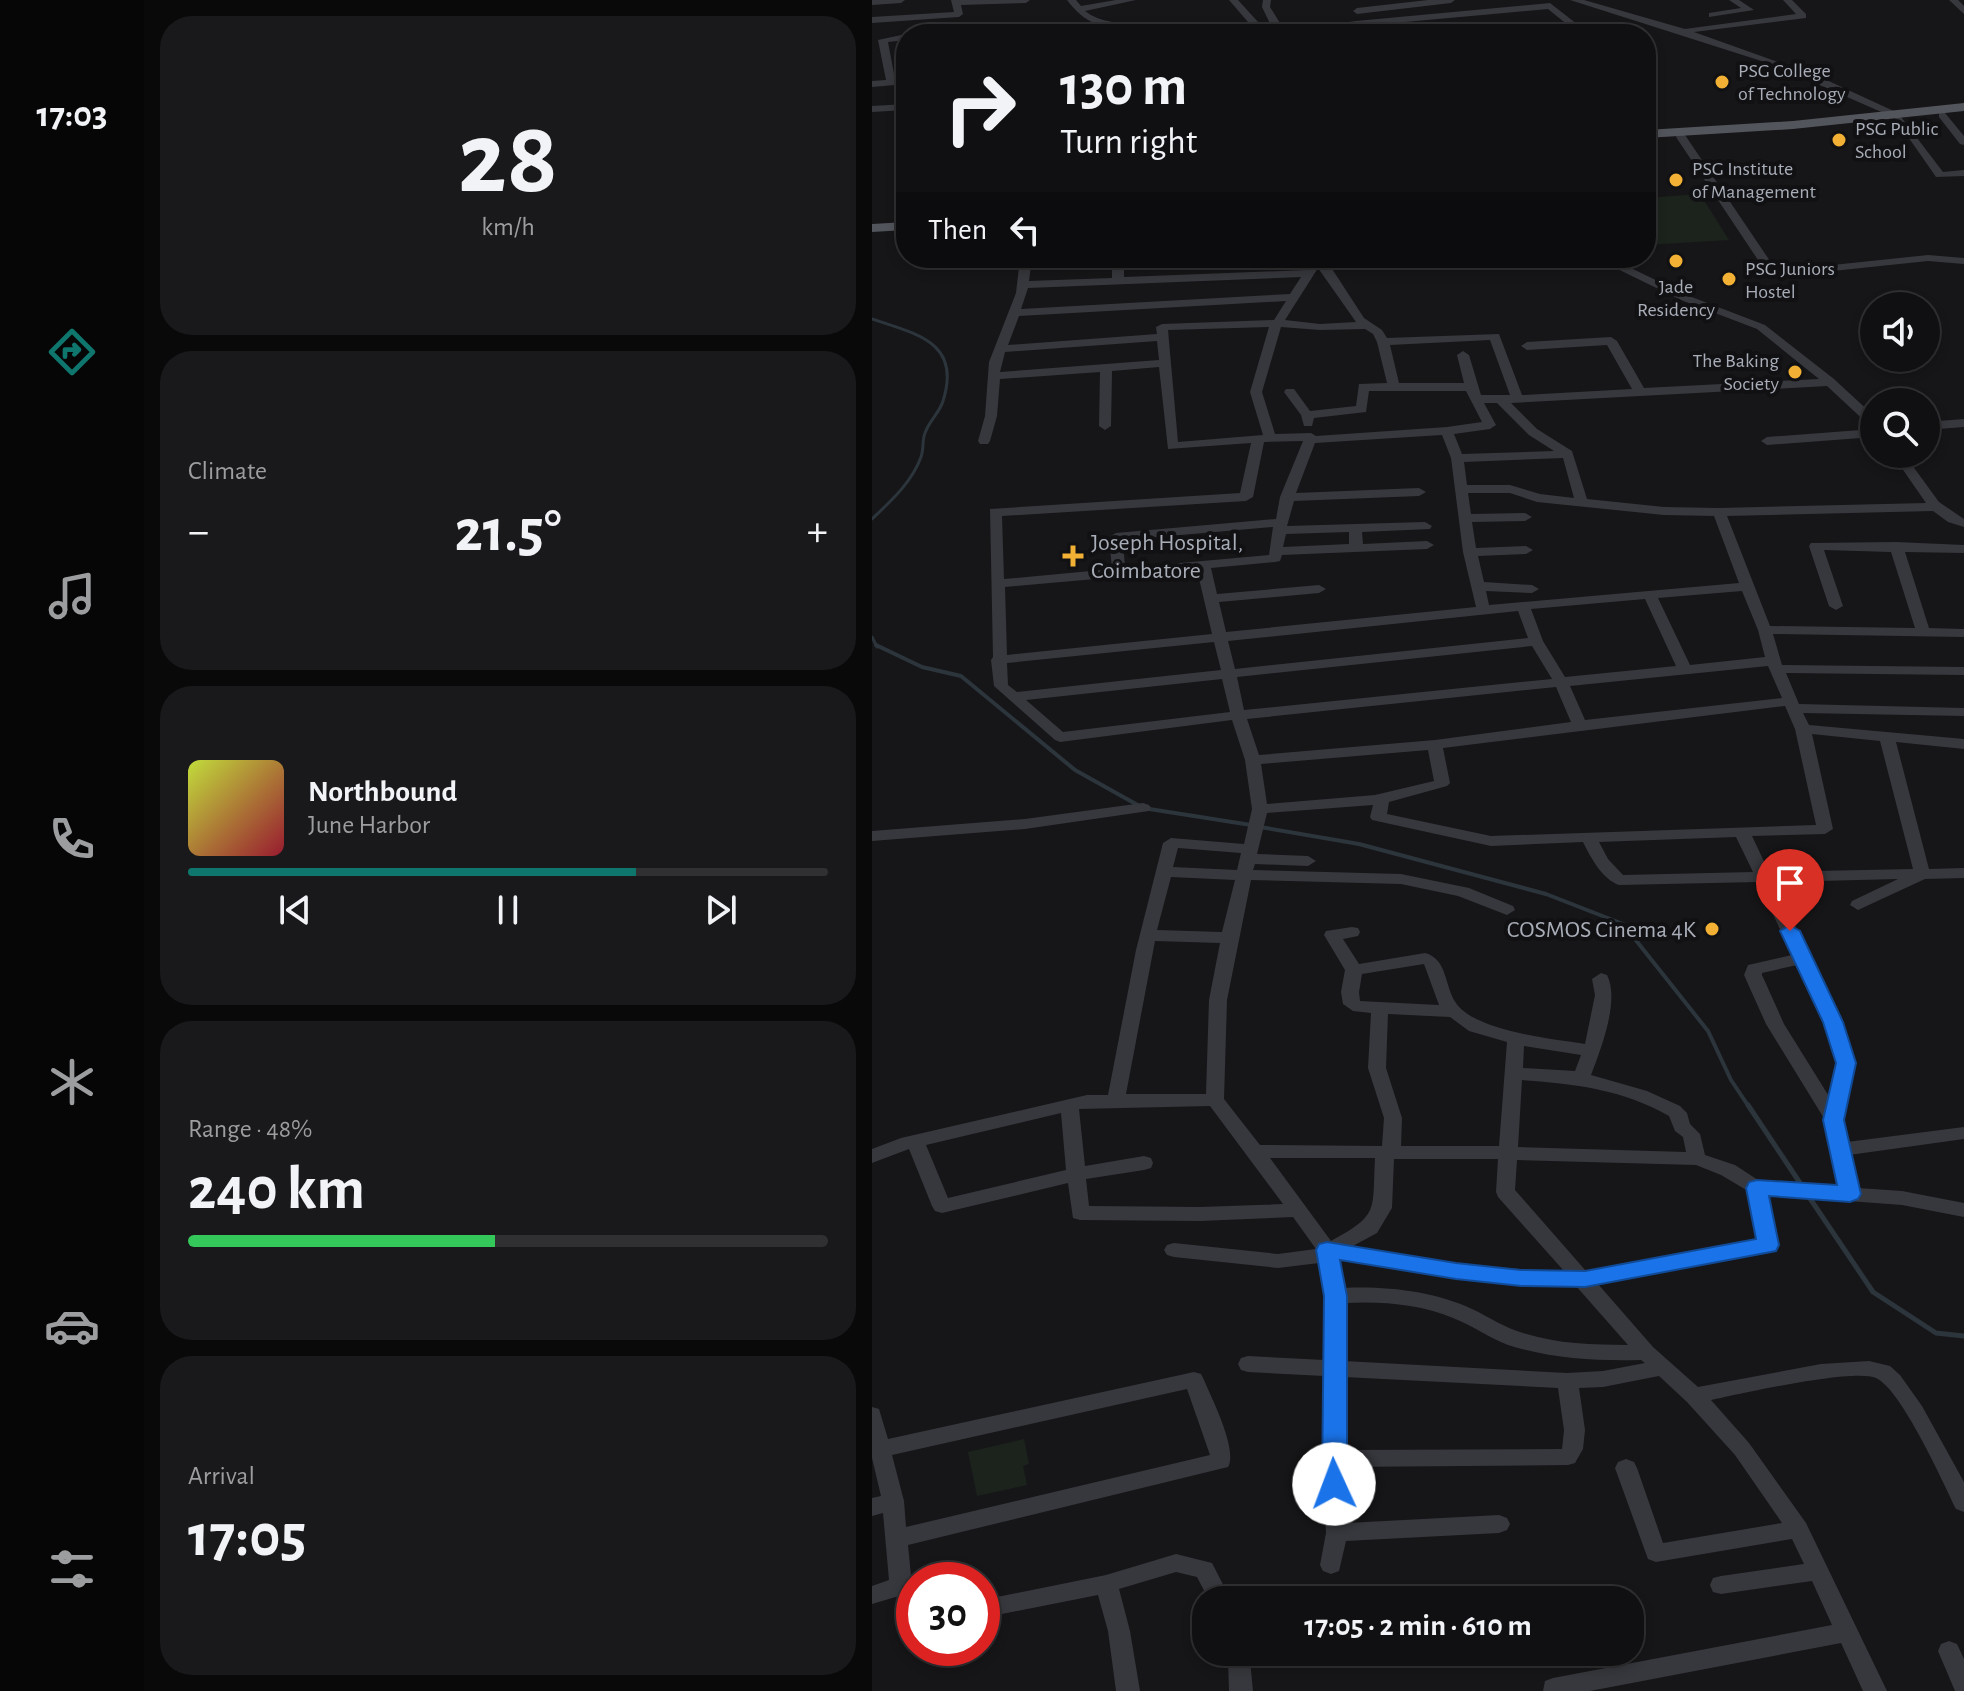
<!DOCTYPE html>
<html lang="en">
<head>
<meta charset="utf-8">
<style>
	:root { --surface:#101012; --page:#19191b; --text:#f1f3f6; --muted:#9c9d9f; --line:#303032; --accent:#0f766e }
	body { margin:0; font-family:"Alegreya Sans",sans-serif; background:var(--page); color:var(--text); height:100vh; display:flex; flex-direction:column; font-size:30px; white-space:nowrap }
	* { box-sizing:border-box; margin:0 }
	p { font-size:26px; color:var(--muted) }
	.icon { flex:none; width:44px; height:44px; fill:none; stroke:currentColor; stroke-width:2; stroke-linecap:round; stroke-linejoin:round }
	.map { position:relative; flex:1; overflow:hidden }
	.side { display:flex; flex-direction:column; gap:16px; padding:16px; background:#09090a; width:728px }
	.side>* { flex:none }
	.banner { position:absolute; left:24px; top:24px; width:760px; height:244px; border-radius:32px; box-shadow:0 4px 12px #0003,0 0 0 2px var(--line); background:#101012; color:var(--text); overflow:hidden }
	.tools { position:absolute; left:988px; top:292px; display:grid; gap:16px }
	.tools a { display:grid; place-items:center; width:80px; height:80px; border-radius:50%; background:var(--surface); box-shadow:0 4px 12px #0003,0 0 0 2px var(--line); font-size:40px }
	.speed { position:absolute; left:24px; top:1562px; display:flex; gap:16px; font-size:40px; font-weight:700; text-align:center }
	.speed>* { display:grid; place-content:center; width:104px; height:104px; border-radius:50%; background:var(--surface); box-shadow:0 4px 12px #0003,0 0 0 2px var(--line); line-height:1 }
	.speed .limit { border:12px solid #d22; background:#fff; color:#111 }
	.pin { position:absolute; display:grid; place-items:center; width:68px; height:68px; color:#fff; margin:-82px -34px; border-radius:50% 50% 50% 0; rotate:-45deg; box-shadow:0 0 8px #0007 }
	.pin .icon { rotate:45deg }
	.me { position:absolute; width:88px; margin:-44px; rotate:358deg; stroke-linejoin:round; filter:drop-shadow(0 0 6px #0008) }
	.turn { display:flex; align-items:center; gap:28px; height:168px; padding:0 32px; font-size:36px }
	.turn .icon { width:104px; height:104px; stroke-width:2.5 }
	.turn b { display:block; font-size:56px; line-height:68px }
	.then { display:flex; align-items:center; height:76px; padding:0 32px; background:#0003; gap:16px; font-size:30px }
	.big { font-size:60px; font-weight:600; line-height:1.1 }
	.side .card { flex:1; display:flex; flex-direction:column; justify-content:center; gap:12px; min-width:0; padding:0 28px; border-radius:32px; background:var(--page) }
	.side .dial { align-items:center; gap:0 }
	.dial b { font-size:104px; line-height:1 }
	.song { display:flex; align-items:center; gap:24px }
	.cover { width:96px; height:96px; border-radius:12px; background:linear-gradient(135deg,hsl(70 70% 55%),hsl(350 70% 35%)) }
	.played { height:8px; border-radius:4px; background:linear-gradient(90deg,var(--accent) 70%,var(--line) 70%) }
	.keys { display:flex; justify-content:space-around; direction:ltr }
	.heat { display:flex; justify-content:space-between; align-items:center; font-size:44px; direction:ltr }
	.charge { height:12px; border-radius:6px; background:linear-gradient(90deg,#34c759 48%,var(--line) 0) }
	.trip { position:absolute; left:320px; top:1586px; width:452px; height:80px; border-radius:32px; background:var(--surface); box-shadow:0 4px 12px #0003,0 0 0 2px var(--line); font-weight:600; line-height:80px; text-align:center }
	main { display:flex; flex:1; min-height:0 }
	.tab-bar { display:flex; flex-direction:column; width:144px; justify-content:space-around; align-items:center; background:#060607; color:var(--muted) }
	.tab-bar .icon { width:56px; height:56px }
	.tab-bar .on { color:var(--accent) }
	.tab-bar b { font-size:36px; color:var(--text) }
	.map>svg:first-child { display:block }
</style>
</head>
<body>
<main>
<nav class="tab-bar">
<b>17:03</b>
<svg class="icon on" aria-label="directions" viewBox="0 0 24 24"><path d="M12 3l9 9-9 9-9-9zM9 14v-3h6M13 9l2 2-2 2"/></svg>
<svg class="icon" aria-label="music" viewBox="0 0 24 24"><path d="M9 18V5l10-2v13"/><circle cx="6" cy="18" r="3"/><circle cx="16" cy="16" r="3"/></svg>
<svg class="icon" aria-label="phone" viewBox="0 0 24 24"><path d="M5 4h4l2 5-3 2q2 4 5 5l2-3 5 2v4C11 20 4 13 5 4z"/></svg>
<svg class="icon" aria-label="climate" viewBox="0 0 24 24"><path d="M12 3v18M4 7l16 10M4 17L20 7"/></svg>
<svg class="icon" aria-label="car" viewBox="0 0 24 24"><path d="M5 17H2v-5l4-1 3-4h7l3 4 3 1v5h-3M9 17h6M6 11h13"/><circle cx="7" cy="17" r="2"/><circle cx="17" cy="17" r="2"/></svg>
<svg class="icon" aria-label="filters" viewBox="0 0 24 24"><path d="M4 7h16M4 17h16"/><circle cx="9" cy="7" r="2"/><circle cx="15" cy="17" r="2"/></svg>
</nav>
<section class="side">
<div class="card dial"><b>28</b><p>km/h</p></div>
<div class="card"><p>Climate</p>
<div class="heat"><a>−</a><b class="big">21.5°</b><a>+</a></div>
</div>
<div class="card">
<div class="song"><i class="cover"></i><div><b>Northbound</b><p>June Harbor</p></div></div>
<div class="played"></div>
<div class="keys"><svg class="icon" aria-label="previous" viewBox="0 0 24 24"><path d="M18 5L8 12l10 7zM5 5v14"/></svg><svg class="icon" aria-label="pause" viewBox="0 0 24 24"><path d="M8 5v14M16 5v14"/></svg><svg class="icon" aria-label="next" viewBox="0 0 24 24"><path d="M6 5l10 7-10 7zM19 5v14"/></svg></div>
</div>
<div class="card"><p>Range · 48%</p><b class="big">240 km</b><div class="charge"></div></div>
<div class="card"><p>Arrival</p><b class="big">17:05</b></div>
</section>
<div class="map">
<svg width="1092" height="1691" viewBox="0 0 1092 1691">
	<rect width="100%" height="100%" fill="#161618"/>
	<path fill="#1c231d" d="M828,194L857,240L774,245V198Z
		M152,1439L157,1464L151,1466L155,1485L105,1496L96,1452Z"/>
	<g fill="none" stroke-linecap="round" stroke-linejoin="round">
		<path stroke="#2c353c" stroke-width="3" d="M0,319C44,334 90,342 71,401C68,412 57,421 53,433C50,440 52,449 49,457C40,482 19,501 0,519
			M0,637L5,647"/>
		<path stroke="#2c353c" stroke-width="4" d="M4,645L50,667L89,676L203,770L271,808L379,825
			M388,827L487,844L674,894L751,924L836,1031L859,1080L877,1107"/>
		<path stroke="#2c353c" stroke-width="5" d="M876,1105L930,1186
			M935,1194L1001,1292L1064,1333L1092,1336"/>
		<path fill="#37383d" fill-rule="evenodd" d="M0,0H33L29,3L0,5Z
			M79,0H158L154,3L89,5L91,14L87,17L0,23V17L82,12Z
			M195,0H204L209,6L244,0H264L213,11C243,35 296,13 334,34C316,34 301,29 284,28C244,24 223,37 195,0Z
			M357,0H366L397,34H387L381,28H324L322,26L327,23L376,22Z
			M391,0H399L398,7L413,31L484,21L678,3L710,28L705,31L637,34L642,31L697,26L676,9L489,26L434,34H403L390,7Z
			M556,0H583L579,3L485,14L481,11L485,8Z
			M698,0H712L813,29L924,14L911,0H920L934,14V18L822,32L948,77L1026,113L1071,172L1092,170V176L1064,177L1023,118L902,65Z
			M857,0H867L882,10L837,17V13L869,8Z
			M1077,0H1086L1092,6V14Z
			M93,28L96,29V33L62,34Z
			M34,34V40L16,42L23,79L34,78V84L0,87V81L14,80L6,40Z
			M34,104V110L0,112V106Z
			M1067,113H1073L1092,136V145L1088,144L1067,117Z
			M805,135H813L902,267L913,270L1056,255L1092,258V264L1056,261L913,276L894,272L804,137Z
			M148,258H160L157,281L240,278V258H252V277L434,270L441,258H453L492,318L510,330L515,338L627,334L650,395L760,389L735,345L655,350L649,346L655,342L739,337L745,341L772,388L947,379L885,329L809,300L723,258H738L817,296L893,325L962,379L1002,416V427L998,426L955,386L639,403L665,429L700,451L715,499L792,507L847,508L1054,503L1020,454H1032L1067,502L1092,519V527L1076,522L1061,511L855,516L898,626L1043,628L1019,552L952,550L971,606L964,610L957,606L937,546L939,543L1024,542L1092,545V553L1033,552L1057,628L1092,629V637L901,634L910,665L1092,667V675L914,673L927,704L1092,708V716L931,713L937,725L1092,739V749L1024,742L1057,869L1092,868V878L1053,879L986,910L978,905L980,901L1026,879L902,882L970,1022L983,1063L971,1120L975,1142L1092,1127V1139L977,1155L986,1188L1030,1191L1092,1203V1217L1030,1205L896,1195L906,1245L903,1250L726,1284L781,1347L826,1387L949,1364L997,1361L1018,1366L1028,1375L1050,1406L1092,1482V1512L1084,1509C1071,1482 1029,1389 1004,1378C981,1368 868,1394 839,1400L877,1443L934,1523L1015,1691H991L969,1643L718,1691H671L673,1681L681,1678L960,1625L940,1581L849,1594L841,1592L838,1585L841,1578L849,1576L932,1564L920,1539L784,1562L776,1559L743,1468L746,1462L754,1459L762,1462L765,1468L791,1543L910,1523L863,1455L815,1402L787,1376L731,1387L707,1388L713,1430L711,1449L703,1463L696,1465L472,1467L475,1523L627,1515L635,1518L638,1524L635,1530L627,1533L474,1541L467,1571L459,1574L451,1571L448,1565L454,1533L450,1459L452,1376L376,1372L369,1370L366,1364L369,1358L376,1356L452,1360L453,1296L447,1263L406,1268L302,1257L295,1255L292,1250L295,1245L302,1243L406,1254L444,1249L421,1217L328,1221L208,1220L201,1218L196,1183L70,1213L63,1211L60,1206L37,1149L0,1163V1149L29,1138L215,1095H236L264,950L291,843L299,838L372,844L380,809L373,760L360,720L188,742L183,740L122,686L119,660L121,657L118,509L368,493L379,443L296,449L287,367L240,371L239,426L233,430L227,426L228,372L128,379L125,416L118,441L116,444H108L106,441L113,416L117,362L144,293ZM446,268L484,322L448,324L413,320ZM429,277L418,294L149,309L156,288ZM414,301L402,320L290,324L284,327L285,334L136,345L147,316ZM397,327L378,392L391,435L306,442L296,330ZM409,327L448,330L493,329L501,334L505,342L515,383L487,384L484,406L438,411L422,389H414L412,392L429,415L432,426H440L442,418L494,412L497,391H594L610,422L575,427L444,436L439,433L403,434L390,392ZM618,340L638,395H609L597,355L591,351L585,355L592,383H527L518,345ZM285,341L287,360L128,372L133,352ZM612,403H625L657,435L682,451L590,454L582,434L618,429L624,425ZM570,435L579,458L591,552L604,607L354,632L347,602L447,593L454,589L447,585L345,594L339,568L403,562L408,561L410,555L555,549L562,545L555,541L491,544L490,532L558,529L560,526L553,522L415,526L422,501L547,496L554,492L547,488L424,493L443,443ZM431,441L408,497L404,519L244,533L237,537L240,569L132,579L130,516L374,501L381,497L392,442ZM691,458L702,498L668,494L638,485H595L592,462ZM596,493H638L665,502L792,515L842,516L867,583L617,605L614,591L660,593L667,589L660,585L612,582L606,556L654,554L661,550L654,546L604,548L600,522L653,521L660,517L653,513L599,514ZM401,527L397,555L253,568L251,540ZM477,532V544L411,547L414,534ZM325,570L340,634L135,655L133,587ZM870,591L886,630L893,657L818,665L786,598ZM773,599L804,666L693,677L671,641L659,609ZM646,611L656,638L363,669L356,641ZM342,642L349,670L145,692L136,685L135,663ZM660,646L680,679L372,710L365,677ZM896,666L910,698L713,720L698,686ZM350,679L358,712L191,732L154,700ZM684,687L699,722L563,740L387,755L375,719ZM913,706L923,729L944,825L619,836L515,814L517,802L575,786L578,783L571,748ZM940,734L1008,741L1041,869L897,872L880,836L953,834L961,829ZM556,750L562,781L503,795L395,804L389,764ZM501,805L498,817L500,820L619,846L711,842C719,858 730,879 747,885L886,882L920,955L876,965L872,975L894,1024L953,1120L966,1187L889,1182L863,1165L833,1155L828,1134L818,1124L815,1113L808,1106L775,1091L719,1075C729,1049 748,1000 735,975L729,973L720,979L723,995L713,1044C680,1039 603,1031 584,1003C572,986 576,959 553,953L487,964L471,939L486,936L488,932L486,928L480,927L454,931L452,935L473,970L469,992L471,1004L481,1011L499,1013L496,1068L512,1118L510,1146L388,1145L352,1099L355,1000L379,880L529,884L586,896L635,915L643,910L641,906L597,888L529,874L381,870L383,864L436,866L444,861L436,856L385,854L395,813ZM864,837L881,872L751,875L736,859L727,842ZM306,848L369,853L365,870L301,867ZM299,877L363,880L350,932L285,930ZM283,941L348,943L337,1000L334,1094H254ZM552,964L567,1005L488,1001L487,992L490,974ZM925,965L952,1022L965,1063L958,1098L912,1024L890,975V973ZM516,1014L578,1017L597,1031L635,1042L627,1146H529L530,1118L514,1068ZM652,1046L709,1055L703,1071L651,1068ZM650,1080C703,1084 750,1089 797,1116L803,1131L811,1137L814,1152L646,1147ZM338,1106L411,1204L328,1207L217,1206L214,1179L272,1170L279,1168L281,1163L279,1158L272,1156L213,1166L207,1109ZM189,1113L194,1170L76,1198L54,1145ZM398,1158H503C500,1212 508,1214 459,1241ZM522,1159H626L624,1192L626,1197L692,1271C620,1270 550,1258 479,1247L505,1233L520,1208ZM645,1160L824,1165L849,1175L876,1191L885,1240L714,1271L643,1190ZM466,1259C546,1272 624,1285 704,1286L756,1345C721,1345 685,1344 651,1333C633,1328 617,1317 600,1309C561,1291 514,1286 472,1288ZM473,1303C509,1301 548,1304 581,1318C600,1325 617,1338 636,1345C680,1359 724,1361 769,1360L773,1363L731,1371L695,1373L472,1361ZM472,1377L686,1388L692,1430L690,1449L472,1450Z
			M296,258H376L370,261L300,263L296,262Z
			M1092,419V427L1054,430V422Z
			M1002,429V437L895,445L889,441L895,437Z
			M271,803L277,805L279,808L277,811L153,829L0,841V831L153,819Z
			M322,1372L329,1374L332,1380C340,1399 366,1450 356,1467L36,1545L40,1586L37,1593L0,1604V1586L17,1580L11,1513L0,1516V1498L9,1496L0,1458V1407L7,1409L16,1439ZM315,1389L338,1455L34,1527L32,1501L20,1455Z
			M304,1554L340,1563L359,1600H337L325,1577L304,1572L247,1589L258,1631L268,1691H244L236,1631L226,1595L110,1618V1600L234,1575Z
			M1077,1641L1085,1644L1092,1659V1691H1083L1066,1651L1069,1644Z
			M372,1652L378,1660L381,1691H357L356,1660L359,1653Z"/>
		<path fill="#53555c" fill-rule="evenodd" d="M1092,103V111L921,129L774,138V130L921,121Z
			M34,222V230L0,232V224Z"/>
	</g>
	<path fill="#1a73e8" stroke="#114b97" stroke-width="2" d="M918,925L928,931L971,1022L984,1063L972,1120L989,1194L986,1199L978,1202L897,1196L907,1245L904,1251L713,1287L649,1286L584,1279L468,1260L475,1296V1484L471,1491L462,1494L454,1491L450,1484L452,1296L444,1250L447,1244L455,1242L584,1263L649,1270L713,1271L884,1239L874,1188L877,1182L885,1180L965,1185L951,1120L964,1063L951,1022L908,931Z"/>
	<g fill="#f2b134" stroke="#111113" stroke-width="3">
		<circle cx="850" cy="82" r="8"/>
		<circle cx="967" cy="140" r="8"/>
		<circle cx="804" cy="180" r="8"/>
		<circle cx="804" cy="261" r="8"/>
		<circle cx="857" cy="279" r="8"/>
		<circle cx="923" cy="372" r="8"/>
		<path d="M197 544h8v8h8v8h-8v8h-8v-8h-8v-8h8z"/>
		<circle cx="840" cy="929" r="8"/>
	</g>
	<g text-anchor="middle" stroke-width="8" stroke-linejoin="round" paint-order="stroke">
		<g font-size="20" fill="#a8adb8" stroke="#111113" text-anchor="start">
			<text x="866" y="77">PSG College<tspan x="866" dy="23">of Technology</tspan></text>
			<text x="983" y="135">PSG Public<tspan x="983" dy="23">School</tspan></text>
			<text x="820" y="175">PSG Institute<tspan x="820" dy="23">of Management</tspan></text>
			<text x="873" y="275">PSG Juniors<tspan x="873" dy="23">Hostel</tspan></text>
			<text x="804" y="293" text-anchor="middle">Jade<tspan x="804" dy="23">Residency</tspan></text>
			<text x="907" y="367" text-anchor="end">The Baking<tspan x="907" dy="23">Society</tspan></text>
		</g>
		<g font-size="24" fill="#a8adb8" stroke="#111113" text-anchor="start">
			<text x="219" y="550">Joseph Hospital,<tspan x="219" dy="28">Coimbatore</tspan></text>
			<text x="824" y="937" text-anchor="end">COSMOS Cinema 4K</text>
		</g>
	</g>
</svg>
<div class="tools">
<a><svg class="icon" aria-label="sound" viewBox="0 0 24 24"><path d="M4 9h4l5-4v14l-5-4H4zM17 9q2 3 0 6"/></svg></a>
<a><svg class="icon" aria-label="search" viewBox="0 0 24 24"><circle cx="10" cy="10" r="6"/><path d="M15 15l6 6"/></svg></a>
</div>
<div class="speed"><div class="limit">30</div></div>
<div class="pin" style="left:918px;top:931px;background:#d93025"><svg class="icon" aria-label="arrive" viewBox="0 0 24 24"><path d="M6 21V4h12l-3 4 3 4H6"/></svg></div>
<svg class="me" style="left:462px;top:1484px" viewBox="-20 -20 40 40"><circle r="19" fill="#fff"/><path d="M0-13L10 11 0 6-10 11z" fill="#1a73e8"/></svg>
<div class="trip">17:05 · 2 min · 610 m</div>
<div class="banner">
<div class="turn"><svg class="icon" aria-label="right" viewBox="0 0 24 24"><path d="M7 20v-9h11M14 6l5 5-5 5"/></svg><div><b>130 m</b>Turn right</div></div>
<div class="then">Then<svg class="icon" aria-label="left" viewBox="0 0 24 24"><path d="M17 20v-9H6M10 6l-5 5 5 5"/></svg></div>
</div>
</div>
</main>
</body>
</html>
